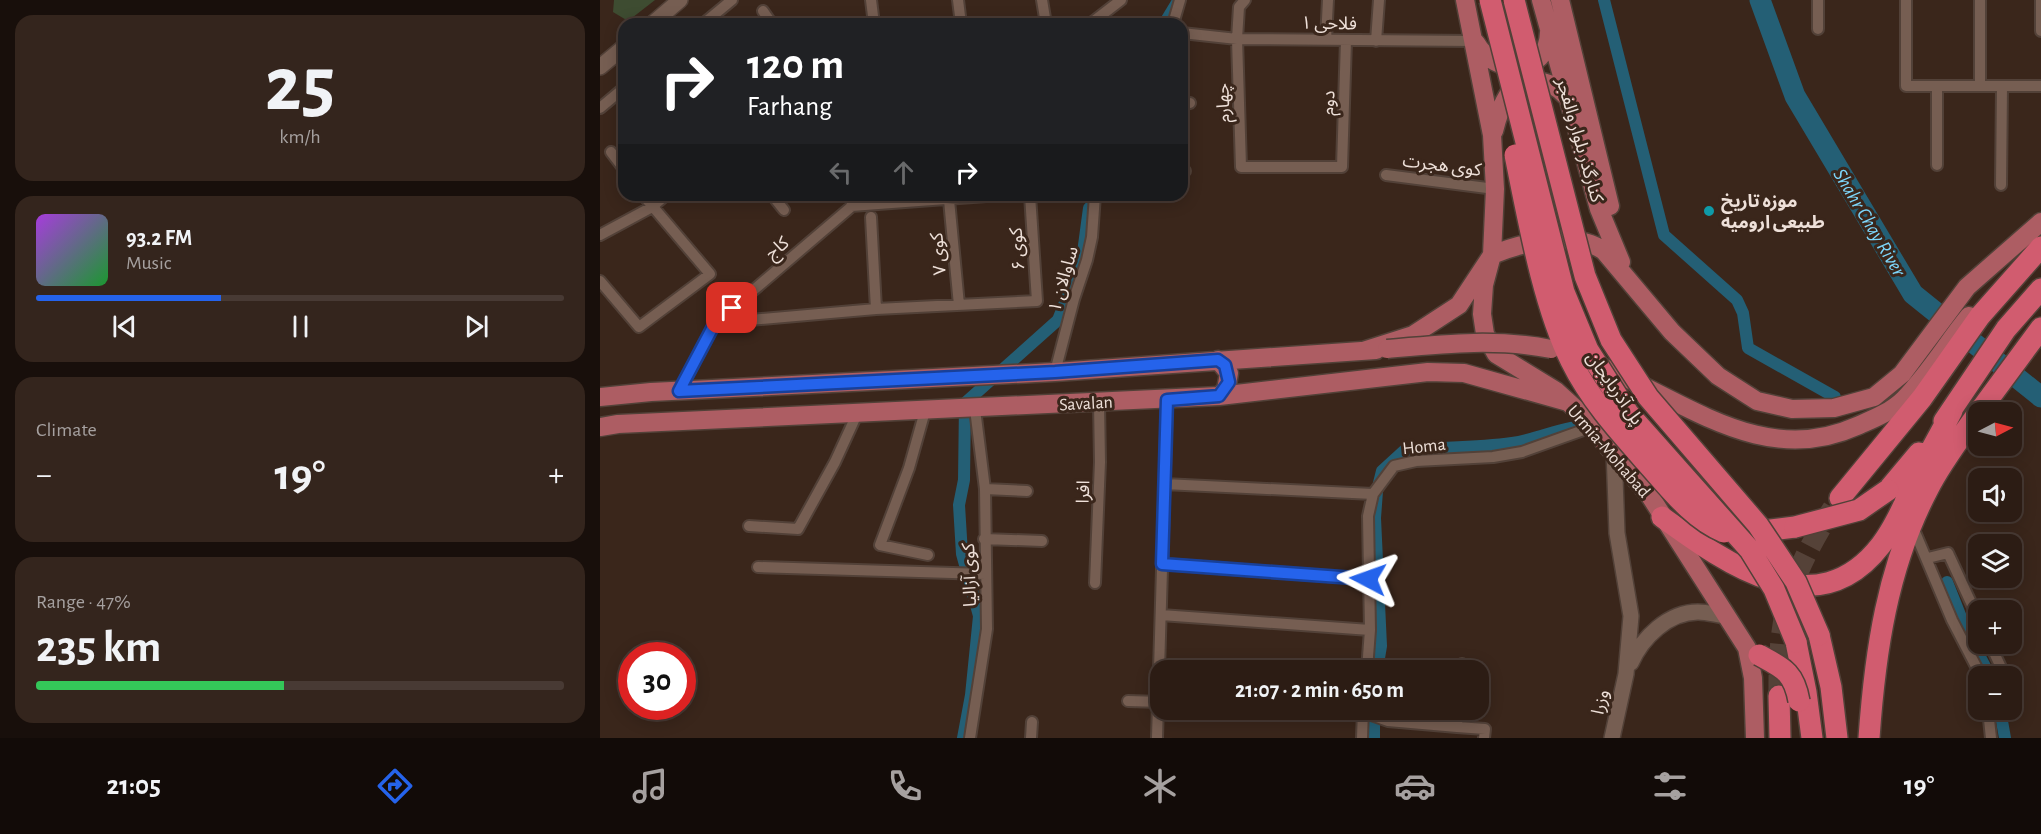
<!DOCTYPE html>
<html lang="en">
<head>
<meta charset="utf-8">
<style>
	:root { --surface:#2c1c14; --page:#34251d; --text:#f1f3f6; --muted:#a6a1a0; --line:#483a34; --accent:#2563eb }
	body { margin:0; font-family:"Alegreya Sans","Noto Sans Arabic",sans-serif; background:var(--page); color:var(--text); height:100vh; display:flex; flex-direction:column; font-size:22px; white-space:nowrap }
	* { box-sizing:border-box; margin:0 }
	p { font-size:20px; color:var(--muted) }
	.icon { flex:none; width:33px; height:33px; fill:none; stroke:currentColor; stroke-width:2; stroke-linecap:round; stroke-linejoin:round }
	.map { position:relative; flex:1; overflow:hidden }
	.panel { display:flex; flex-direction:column; gap:15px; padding:15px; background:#180f0b; width:600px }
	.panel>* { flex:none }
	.top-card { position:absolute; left:18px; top:18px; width:570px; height:183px; border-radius:18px; box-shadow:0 3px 15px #0003,0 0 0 2px var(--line); background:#202124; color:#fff; overflow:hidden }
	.needle { width:39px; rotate:84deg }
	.controls { position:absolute; left:1368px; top:402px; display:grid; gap:12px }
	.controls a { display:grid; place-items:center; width:54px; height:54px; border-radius:12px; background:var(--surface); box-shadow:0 3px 15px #0003,0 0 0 2px var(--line); font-size:30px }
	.speed { position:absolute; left:18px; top:642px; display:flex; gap:12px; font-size:30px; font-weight:700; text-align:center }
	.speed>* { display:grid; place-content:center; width:78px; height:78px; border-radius:50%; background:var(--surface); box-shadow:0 3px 15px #0003,0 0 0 2px var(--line); line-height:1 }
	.speed .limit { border:9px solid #d22; background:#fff; color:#111 }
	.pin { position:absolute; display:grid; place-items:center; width:51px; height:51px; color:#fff; margin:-26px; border-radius:12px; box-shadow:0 3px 9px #0006 }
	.me { position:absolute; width:66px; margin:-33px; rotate:274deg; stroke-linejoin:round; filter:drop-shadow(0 0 4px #0008) }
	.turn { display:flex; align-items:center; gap:21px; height:126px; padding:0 30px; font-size:27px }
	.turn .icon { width:78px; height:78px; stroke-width:2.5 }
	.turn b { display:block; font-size:42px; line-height:51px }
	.lanes { display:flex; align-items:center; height:57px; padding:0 30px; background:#0003; justify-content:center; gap:30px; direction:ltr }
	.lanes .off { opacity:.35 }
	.big { font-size:45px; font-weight:700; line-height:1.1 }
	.panel .card { flex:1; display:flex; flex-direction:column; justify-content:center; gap:9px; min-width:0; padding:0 21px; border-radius:18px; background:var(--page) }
	.panel .dial { align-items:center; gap:0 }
	.dial b { font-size:78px; line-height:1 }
	.song { display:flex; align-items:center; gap:18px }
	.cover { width:72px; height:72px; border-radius:9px; background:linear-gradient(135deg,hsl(280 70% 55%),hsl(130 70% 35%)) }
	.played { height:6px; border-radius:3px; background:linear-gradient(90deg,var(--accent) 35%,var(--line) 35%) }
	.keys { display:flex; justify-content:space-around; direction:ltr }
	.heat { display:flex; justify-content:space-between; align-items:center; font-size:33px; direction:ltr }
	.charge { height:9px; border-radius:4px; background:linear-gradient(90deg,#34c759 47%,var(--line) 0) }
	.trip { position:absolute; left:550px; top:660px; width:339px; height:60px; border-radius:18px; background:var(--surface); box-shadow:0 3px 15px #0003,0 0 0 2px var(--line); font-weight:700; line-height:60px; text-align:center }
	.menu { display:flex; height:96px; justify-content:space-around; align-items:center; background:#120b08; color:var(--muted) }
	.menu .icon { width:42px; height:42px }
	.menu .active { color:var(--accent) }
	.menu b { font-size:27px; color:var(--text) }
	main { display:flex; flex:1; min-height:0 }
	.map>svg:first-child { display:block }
</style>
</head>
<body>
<main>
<section class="panel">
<div class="card dial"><b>25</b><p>km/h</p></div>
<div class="card">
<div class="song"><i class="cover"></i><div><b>93.2 FM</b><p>Music</p></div></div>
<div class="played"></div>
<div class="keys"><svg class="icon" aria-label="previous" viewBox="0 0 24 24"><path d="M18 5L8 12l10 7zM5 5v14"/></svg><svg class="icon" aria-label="pause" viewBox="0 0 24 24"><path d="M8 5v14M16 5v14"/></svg><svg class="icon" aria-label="next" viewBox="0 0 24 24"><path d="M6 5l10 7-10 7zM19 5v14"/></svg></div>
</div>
<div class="card"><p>Climate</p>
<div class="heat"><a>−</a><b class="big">19°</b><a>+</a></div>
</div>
<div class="card"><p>Range · 47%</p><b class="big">235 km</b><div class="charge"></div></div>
</section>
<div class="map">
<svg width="1441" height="738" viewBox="0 0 1441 738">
	<rect width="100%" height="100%" fill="#3a261b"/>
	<path fill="#3e4c31" d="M14,0H55L28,21L13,12Z"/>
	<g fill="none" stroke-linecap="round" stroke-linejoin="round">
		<path stroke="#245f75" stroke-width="12" d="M1004,0L1064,235L1137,300L1143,313L1148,348L1235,397
			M564,24L578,1
			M1347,582L1366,630L1390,676
			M777,670L781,646L775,518L777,491L782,471L805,450C841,447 876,448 912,443C939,439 962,427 989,425
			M774,710V738
			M1400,710L1405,738
			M363,738L371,695L379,616L362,554L359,505L364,480L365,403L458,320L482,260L489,208"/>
		<path stroke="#245f75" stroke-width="21" d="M1160,0L1195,96L1313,294L1441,397"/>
		<path stroke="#554238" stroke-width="21" stroke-dasharray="21 10" stroke-linecap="butt" d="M1179,696C1178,614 1189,578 1233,508"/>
		<defs>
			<path id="street" d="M271,0L274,24
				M358,0L361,24
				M442,0L446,24
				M645,0L639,7L637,39L641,167H742L746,40
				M1218,0V29
				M1306,0V86H1441
				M1441,0V31
				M163,11L172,24
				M103,24L132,0
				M490,24L521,0
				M573,24L580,0
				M582,33L637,39L875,41
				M726,39L728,0
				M776,41L779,0
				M1380,86V0
				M582,105L590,103
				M0,108L24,88
				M11,152L24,169
				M1337,165V86
				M582,171H585
				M786,175L895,189
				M1401,185L1402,86
				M172,195L184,210
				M349,200L359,305
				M251,206L400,195
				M271,217L276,309
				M0,235L52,207L66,195
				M0,281L39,327L110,274L43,195
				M115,323L276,309L437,301L430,195
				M455,372L474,299L487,260L492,237L495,195
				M79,391L115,323L265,195
				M325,411L309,468L280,545L328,555
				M564,484L773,494
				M385,489L427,491
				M1312,525L1352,620L1381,676
				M149,526L198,529L235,462L257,414
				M384,539L442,541
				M1328,558L1348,553L1378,618
				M562,564L768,579
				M158,567L385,574
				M495,583L500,462L499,403
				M561,615L770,630
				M1390,644L1405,676
				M767,670L770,630L768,516L773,494L794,466L816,461L893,457L922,452L992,427
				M862,670V664
				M528,701L561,702
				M1412,705V709
				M716,710L763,712L788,721L857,727
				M858,710L857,727L885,729L884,738
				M1388,710L1391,738
				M370,738L387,629L385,489L375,409
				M431,738L432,722
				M557,738L567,400
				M762,738L763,710"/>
			<path id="secondary" d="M52,24L80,0
				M0,67L24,47
				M1031,663C1042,638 1068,612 1098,612C1107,612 1117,615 1126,616
				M1012,738L1026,674L1031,616L1017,533L1014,451"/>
			<path id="primary" d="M865,0L892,135L895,189L892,255L884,285L882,314L885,334L896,354L956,391L978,411L1050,496L1147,648L1153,678L1155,738
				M941,0L999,209L1021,262
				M960,0L1010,206
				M876,43C895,77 948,76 949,32
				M894,131C897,119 901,106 908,95C922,74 951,79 966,96
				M763,351L813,335L859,305L892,255C923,242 974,230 1004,251L1072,332L1118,376L1157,401L1192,409L1234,408L1274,397L1302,374L1367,287L1441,222
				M618,360L629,373L626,390L619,396
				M992,363C1080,396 1160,470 1257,426C1273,419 1291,412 1304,399C1328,375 1347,343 1369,316
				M0,397L51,392L455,372L776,350
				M0,427L18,424L619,396L828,372L864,373L968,402"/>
			<path id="highway" d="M1379,412L1441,328
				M1344,421L1406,329L1441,289
				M1288,490L1319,453
				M1240,498L1322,398L1380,316L1441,247
				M1062,517C1127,564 1216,629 1281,545C1296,525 1305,502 1315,480C1327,457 1340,434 1352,411
				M1146,533L1195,527
				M1219,635L1231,687L1237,738
				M1196,642L1206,692L1212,738
				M1179,696L1180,738
				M1269,738C1275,653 1287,567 1328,489C1341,463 1361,437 1378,413"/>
		</defs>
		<use href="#street" stroke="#524138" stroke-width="14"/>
		<use href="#secondary" stroke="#524138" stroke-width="18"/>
		<use href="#primary" stroke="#524138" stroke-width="21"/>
		<use href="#highway" stroke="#524138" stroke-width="24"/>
		<use href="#street" stroke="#765e52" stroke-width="10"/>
		<use href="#secondary" stroke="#765e52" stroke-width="15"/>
		<use href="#primary" stroke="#ad5d63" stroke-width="18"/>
		<use href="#highway" stroke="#d15c6f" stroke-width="21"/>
		<defs>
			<path id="primary-bridge" d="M787,349C842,344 896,338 951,349"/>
			<path id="highway-bridge" d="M890,0L964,292L988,350L1028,413L1150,550L1174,589L1196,642
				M914,0L985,276L1011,340L1048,397L1158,525L1196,582L1219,635
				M915,155C928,218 943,305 971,361C991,402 1024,437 1053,470C1074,494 1095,520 1124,532
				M1195,527L1259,510L1288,490
				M1159,655C1183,668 1194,672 1199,701"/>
		</defs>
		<use href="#primary-bridge" stroke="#524138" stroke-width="21" stroke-linecap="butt"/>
		<use href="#highway-bridge" stroke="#524138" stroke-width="24" stroke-linecap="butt"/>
		<use href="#primary-bridge" stroke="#ad5d63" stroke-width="18"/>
		<use href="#highway-bridge" stroke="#d15c6f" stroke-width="21"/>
	</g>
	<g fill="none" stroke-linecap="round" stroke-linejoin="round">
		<defs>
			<path id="route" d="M132,308L115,323L79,391L455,372L618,360L625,365L629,382L619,396L567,400L562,564L768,579"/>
		</defs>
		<use href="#route" stroke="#184099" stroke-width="15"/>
		<use href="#route" stroke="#2563eb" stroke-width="10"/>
	</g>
	<circle fill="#0f9aa8" stroke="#3a261b" stroke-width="2" cx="1109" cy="211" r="6"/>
	<g text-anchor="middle" stroke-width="6" stroke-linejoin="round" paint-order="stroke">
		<g font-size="18" fill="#eee0d9" stroke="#3a261b">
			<text transform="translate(729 23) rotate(1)" y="6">فلاحی ۱</text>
			<text transform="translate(623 103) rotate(-92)" y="6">چهارم</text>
			<text transform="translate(728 103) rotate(-88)" y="6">دوم</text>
			<text transform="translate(980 140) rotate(74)" y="6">کنارگذر بلوار والفجر</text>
			<text transform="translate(842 165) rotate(7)" y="6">کوی هجرت</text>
			<text transform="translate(177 248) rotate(-41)" y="6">کاج</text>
			<text transform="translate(417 249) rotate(-94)" y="6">کوی ۶</text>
			<text transform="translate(338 254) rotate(-95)" y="6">کوی ۷</text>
			<text transform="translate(463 279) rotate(-74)" y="6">ساوالان ۱</text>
			<text transform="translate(1015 388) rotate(55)" y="6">پل آذربایجان</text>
			<text transform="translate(486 403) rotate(-3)" y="6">Savalan</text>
			<text transform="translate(824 446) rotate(-6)" y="6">Homa</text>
			<text transform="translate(1009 451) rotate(49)" y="6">Urmia-Mohabad</text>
			<text transform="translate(483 492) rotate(-88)" y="6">افرا</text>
			<text transform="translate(369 575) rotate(-92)" y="6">کوی آزالیا</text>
			<text transform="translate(1000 702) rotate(-77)" y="6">وزرا</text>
		</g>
		<g font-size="18" font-weight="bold" fill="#eee0d9" stroke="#3a261b" text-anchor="start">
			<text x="1121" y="207">موزه تاریخ<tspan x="1121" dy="21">طبیعی ارومیه</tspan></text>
		</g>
		<g font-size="20" font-style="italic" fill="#7dd6fb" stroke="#3a261b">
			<text transform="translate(1270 222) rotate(59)" y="7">Shahr Chay River</text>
		</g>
	</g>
</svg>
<div class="controls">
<a><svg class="needle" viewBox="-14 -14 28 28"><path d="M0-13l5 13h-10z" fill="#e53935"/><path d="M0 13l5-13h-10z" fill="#a6a1a0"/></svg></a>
<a><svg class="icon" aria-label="sound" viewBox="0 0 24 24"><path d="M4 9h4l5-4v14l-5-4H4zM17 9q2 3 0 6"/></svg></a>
<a><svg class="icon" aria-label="layers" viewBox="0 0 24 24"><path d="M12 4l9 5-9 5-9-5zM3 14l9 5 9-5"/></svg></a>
<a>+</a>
<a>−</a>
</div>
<div class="speed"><div class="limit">30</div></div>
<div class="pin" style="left:132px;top:308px;background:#d93025"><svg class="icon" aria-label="arrive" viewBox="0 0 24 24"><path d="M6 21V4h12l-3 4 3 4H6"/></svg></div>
<svg class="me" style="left:768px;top:579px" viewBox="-20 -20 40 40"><path d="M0-17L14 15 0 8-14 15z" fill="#2563eb" stroke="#fff" stroke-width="4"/></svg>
<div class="trip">21:07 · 2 min · 650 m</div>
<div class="top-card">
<div class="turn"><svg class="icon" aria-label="right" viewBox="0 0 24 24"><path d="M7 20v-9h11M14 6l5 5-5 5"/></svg><div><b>120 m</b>Farhang</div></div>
<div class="lanes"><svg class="icon off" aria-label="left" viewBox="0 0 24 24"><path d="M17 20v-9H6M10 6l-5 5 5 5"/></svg><svg class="icon off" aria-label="ahead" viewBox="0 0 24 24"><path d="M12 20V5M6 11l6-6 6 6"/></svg><svg class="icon" aria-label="right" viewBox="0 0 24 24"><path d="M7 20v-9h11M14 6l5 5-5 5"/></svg></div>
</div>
</div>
</main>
<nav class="menu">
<b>21:05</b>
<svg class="icon active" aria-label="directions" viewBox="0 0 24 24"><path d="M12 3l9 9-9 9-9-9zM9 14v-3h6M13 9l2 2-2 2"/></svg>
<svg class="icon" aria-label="music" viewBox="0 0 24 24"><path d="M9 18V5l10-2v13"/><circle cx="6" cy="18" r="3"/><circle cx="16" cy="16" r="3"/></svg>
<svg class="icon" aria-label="phone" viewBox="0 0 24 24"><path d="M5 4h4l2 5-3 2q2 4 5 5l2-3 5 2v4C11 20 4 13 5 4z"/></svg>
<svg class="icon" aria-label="climate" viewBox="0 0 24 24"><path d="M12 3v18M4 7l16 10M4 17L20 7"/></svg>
<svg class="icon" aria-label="car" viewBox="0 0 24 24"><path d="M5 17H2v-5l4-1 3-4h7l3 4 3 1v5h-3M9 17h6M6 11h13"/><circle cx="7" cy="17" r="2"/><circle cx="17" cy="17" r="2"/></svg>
<svg class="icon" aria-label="filters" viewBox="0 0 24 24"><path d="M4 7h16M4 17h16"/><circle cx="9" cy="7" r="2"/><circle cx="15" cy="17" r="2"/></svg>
<b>19°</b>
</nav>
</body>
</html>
